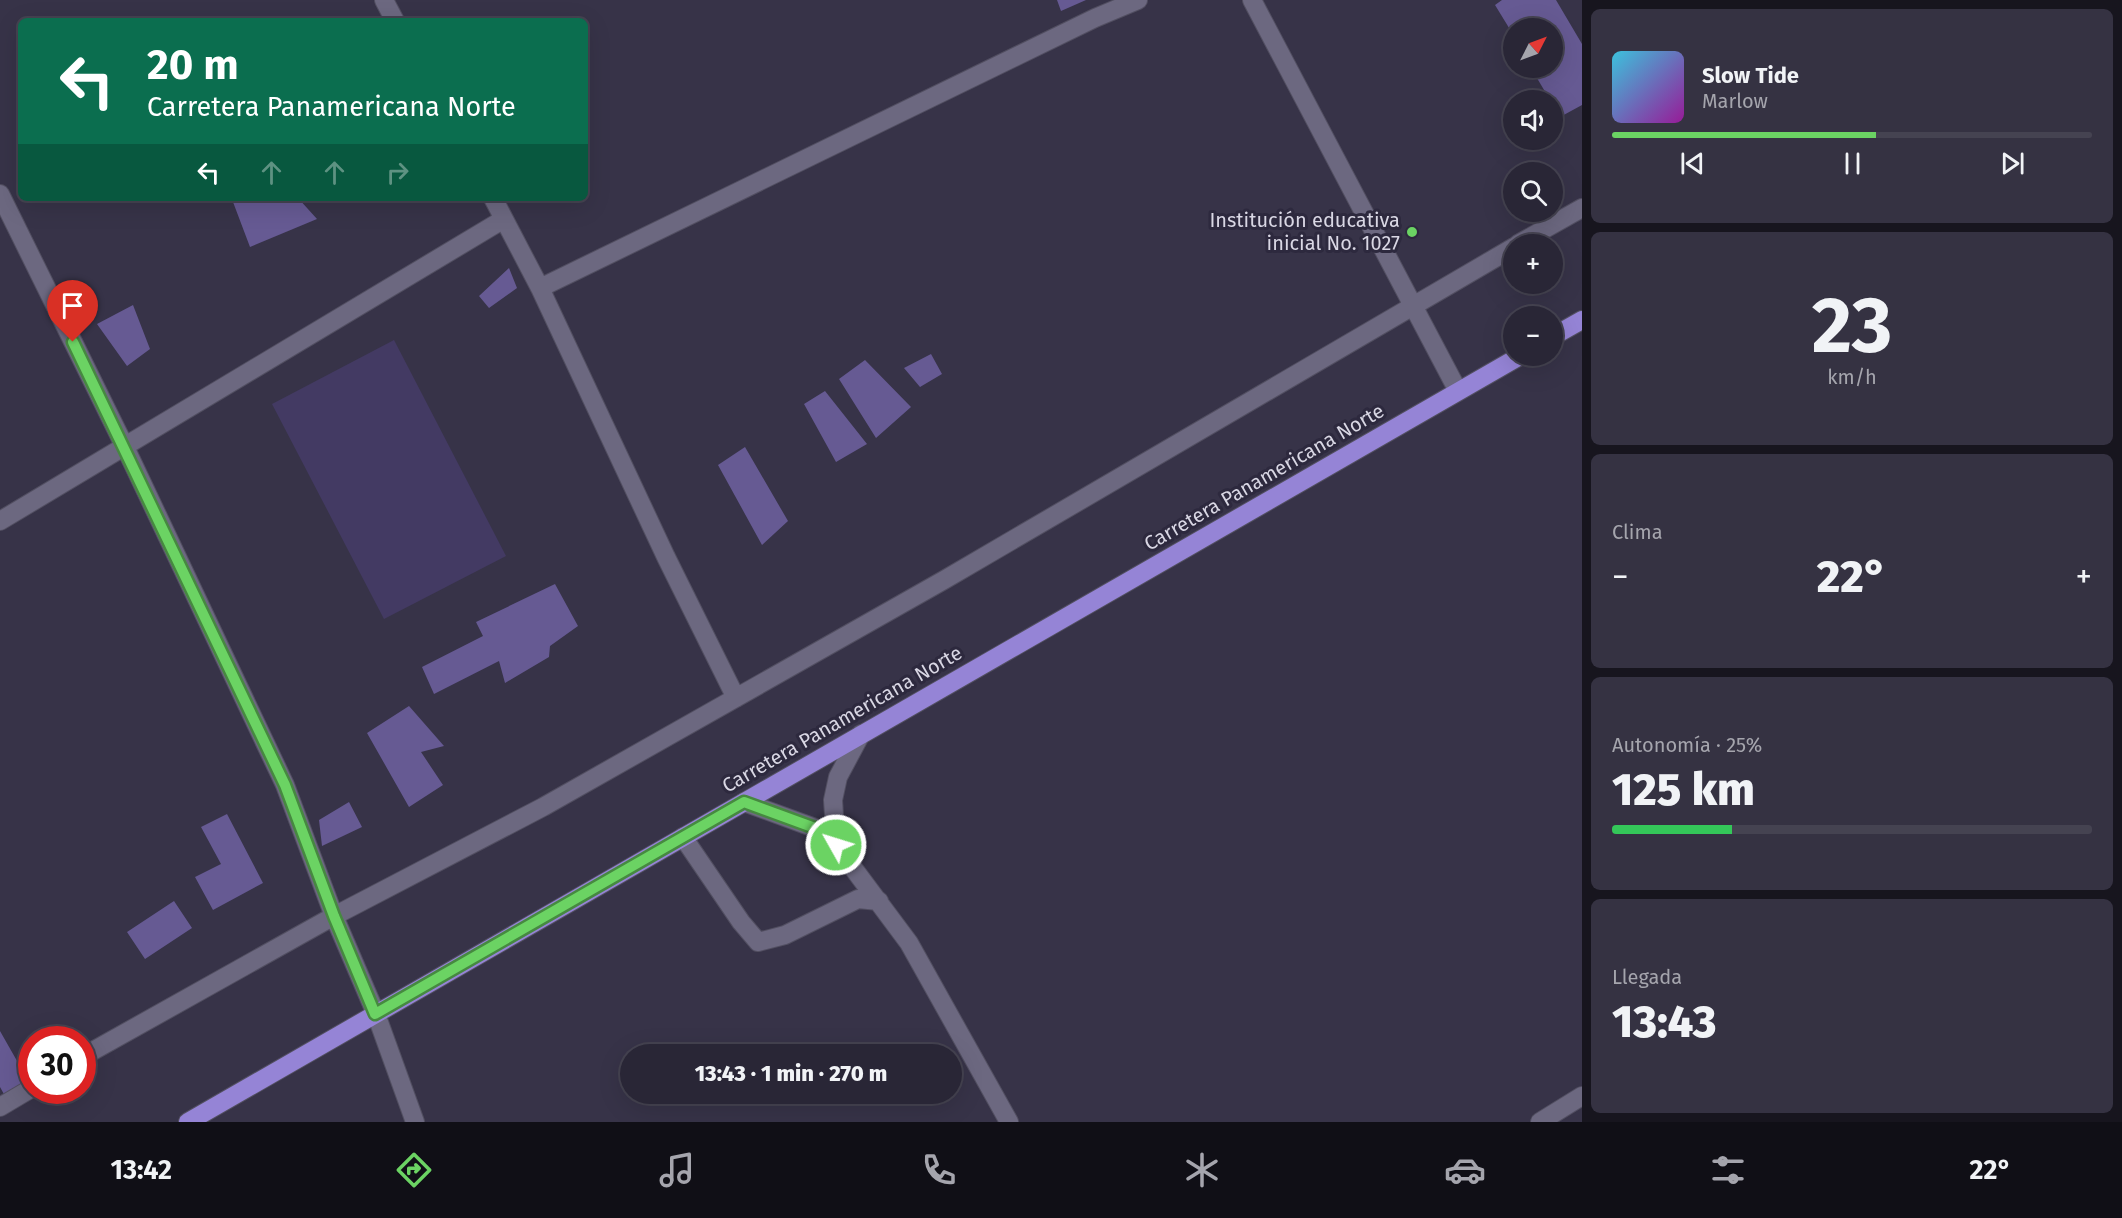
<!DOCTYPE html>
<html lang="es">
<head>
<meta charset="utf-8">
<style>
	:root { --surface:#292636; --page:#353242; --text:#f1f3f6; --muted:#a5a5ad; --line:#454351; --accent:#6bd363 }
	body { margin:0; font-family:"Fira Sans",sans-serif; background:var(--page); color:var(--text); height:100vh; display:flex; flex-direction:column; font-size:22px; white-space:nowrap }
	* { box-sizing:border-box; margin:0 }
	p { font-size:20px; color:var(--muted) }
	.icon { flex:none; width:33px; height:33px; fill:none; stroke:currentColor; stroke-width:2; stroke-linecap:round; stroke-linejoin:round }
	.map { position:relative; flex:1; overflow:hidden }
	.panel { display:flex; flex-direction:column; gap:9px; padding:9px; background:#17151e; width:540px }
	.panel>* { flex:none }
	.banner { position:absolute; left:18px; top:18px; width:570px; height:183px; border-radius:9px; box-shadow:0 6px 24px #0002,0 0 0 2px var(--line); background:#0b6e4f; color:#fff; overflow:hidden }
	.needle { width:39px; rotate:48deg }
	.fabs { position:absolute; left:1503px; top:18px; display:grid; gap:12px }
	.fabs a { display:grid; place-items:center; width:60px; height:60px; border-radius:50%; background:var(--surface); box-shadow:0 6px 24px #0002,0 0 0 2px var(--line); font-size:30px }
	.speed { position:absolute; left:18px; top:1026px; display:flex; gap:12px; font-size:30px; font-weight:700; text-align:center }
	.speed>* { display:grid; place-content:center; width:78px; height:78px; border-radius:50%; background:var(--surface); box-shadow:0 6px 24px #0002,0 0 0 2px var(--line); line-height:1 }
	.speed .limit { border:9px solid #d22; background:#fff; color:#111 }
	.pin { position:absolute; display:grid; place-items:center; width:51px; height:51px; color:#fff; margin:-62px -26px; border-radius:50% 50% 50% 0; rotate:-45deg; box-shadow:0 0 6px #0007 }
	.pin .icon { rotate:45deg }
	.me { position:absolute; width:66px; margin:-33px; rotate:309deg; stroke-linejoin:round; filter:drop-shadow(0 0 4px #0008) }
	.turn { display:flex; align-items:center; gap:21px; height:126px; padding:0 30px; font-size:27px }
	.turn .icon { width:78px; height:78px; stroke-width:2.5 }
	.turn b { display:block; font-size:42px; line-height:51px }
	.lanes { display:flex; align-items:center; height:57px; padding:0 30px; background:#0003; justify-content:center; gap:30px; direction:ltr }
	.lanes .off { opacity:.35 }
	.big { font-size:45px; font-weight:800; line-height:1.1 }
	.panel .tile { flex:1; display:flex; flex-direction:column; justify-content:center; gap:9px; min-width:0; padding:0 21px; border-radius:9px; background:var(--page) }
	.panel .dial { align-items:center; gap:0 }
	.dial b { font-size:78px; line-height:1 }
	.song { display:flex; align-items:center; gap:18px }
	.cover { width:72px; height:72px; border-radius:9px; background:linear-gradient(135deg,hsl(190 70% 55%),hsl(300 70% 35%)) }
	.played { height:6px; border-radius:3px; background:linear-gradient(90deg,var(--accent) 55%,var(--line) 55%) }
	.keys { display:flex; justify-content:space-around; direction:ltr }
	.heat { display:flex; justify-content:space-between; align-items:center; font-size:33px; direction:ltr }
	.charge { height:9px; border-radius:4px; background:linear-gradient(90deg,#34c759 25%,var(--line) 0) }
	.trip { position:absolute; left:620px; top:1044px; width:342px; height:60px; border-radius:30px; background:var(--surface); box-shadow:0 6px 24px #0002,0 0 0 2px var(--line); font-weight:800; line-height:60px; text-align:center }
	.dock { display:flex; height:96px; justify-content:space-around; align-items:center; background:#100f16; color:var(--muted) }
	.dock .icon { width:42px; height:42px }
	.dock .active { color:var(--accent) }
	.dock b { font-size:27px; color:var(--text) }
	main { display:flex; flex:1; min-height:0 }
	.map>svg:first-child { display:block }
</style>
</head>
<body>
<main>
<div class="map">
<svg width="1582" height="1122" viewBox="0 0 1582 1122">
	<rect width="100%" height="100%" fill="#373348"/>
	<path fill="#433a63" d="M394,340L506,556L384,619L272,404Z"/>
	<path fill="#665a93" d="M1057,0H1086L1061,11Z
		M1502,0H1556L1582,44V105L1560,117L1552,104V100H1550L1531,68H1552V28H1514V36L1495,5Z
		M242,198H298L317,219L250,247L233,202Z
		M509,268L517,288L489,308L479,296Z
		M133,305L150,349L127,366L97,324Z
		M931,354L942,374L920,387L904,368Z
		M865,360L911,407L876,438L839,379Z
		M825,391L867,444L836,462L804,404Z
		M745,447L788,521L762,545L718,465Z
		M555,584L578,626L550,646L549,657L505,683L499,661L434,694L422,667L483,636L476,622Z
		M409,706L444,746L421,752L443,785L409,807L367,733Z
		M349,802L362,827L322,846L319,820Z
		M227,814L263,883L213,910L195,877L221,864L201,827Z
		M174,901L192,928L145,959L127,932Z
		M0,1031L29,1082L5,1096L0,1087Z"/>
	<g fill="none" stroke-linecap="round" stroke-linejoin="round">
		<defs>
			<path id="street" d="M384,0L395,21
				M1252,0L1458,391
				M0,194L125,447L285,785L334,916L376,1014L415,1122
				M493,198L540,288L666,557L736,698
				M1518,244L1582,208
				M540,288L1095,18L1138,0
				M0,521L504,219
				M744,802L815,828L836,845L909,943L1009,1122
				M683,837L741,922L758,942L785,935L858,899L879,901
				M836,845L833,800L838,777L861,734
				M82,1057L334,916L543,807L944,580L1514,247
				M0,1107L32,1088
				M1540,1122L1582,1096"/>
			<path id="highway" d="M1552,337L1582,320
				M188,1122L1520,356"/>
		</defs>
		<use href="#street" stroke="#524f61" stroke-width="20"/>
		<use href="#highway" stroke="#524f61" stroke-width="20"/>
		<use href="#street" stroke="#6c6880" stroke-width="18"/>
		<use href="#highway" stroke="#9584d6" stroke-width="18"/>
	</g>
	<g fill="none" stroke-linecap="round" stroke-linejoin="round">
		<defs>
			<path id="route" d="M73,342L285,785L334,916L375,1014L744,802L815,828L836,845"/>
		</defs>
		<use href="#route" stroke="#468940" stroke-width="15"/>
		<use href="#route" stroke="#6bd363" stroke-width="10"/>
	</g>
	<circle fill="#6bd363" stroke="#2d293e" stroke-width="2" cx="1412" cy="232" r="6"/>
	<g text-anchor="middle" stroke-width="6" stroke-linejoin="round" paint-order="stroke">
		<g font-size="20" fill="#d9d7e4" stroke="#2d293e" text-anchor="end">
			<text x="1400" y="227">Institución educativa<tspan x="1400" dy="23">inicial No. 1027</tspan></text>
		</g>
		<g font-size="20" fill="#d9d7e4" stroke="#2d293e">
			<text transform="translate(1264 477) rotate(-30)" y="7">Carretera Panamericana Norte</text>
			<text transform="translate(842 719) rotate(-30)" y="7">Carretera Panamericana Norte</text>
		</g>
	</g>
</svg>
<div class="fabs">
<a><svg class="needle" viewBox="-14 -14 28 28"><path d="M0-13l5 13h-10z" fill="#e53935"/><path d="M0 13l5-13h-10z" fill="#a5a5ad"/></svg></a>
<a><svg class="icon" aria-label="sound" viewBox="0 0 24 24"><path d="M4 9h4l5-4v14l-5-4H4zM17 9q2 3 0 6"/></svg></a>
<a><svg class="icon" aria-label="search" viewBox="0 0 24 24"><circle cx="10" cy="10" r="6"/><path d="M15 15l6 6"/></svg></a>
<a>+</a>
<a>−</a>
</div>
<div class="speed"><div class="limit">30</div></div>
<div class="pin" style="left:73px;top:342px;background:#d93025"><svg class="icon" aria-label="arrive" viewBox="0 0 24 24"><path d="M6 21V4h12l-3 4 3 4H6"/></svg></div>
<svg class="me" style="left:836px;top:845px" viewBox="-20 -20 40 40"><circle r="17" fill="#6bd363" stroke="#fff" stroke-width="3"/><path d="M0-11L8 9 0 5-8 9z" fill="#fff"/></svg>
<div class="trip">13:43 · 1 min · 270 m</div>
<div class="banner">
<div class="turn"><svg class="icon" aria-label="left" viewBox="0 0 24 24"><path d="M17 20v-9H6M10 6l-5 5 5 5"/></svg><div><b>20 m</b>Carretera Panamericana Norte</div></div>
<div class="lanes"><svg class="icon" aria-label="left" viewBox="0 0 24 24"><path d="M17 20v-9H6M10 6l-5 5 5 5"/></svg><svg class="icon off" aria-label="ahead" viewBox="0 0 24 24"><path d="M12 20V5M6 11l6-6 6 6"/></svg><svg class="icon off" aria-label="ahead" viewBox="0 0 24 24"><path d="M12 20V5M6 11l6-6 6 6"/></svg><svg class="icon off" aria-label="right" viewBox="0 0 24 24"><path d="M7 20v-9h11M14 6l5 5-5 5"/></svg></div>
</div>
</div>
<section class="panel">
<div class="tile">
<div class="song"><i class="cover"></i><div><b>Slow Tide</b><p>Marlow</p></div></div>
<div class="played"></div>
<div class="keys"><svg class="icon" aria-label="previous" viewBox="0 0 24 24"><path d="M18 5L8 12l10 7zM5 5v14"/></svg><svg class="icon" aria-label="pause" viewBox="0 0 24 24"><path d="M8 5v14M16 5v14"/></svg><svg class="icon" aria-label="next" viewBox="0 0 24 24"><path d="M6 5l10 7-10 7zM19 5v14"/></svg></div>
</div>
<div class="tile dial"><b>23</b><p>km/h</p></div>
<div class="tile"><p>Clima</p>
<div class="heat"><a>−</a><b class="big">22°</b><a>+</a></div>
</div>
<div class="tile"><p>Autonomía · 25%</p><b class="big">125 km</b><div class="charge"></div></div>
<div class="tile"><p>Llegada</p><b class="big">13:43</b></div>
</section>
</main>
<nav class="dock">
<b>13:42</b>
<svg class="icon active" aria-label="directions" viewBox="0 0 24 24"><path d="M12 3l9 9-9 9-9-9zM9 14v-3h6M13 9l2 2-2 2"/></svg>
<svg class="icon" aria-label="music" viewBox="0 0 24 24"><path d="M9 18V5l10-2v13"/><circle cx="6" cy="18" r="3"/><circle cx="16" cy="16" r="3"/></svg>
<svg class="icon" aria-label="phone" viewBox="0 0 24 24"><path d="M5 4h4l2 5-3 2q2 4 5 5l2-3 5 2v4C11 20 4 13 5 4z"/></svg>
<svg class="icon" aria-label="climate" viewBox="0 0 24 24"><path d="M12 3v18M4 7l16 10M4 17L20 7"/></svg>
<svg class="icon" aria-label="car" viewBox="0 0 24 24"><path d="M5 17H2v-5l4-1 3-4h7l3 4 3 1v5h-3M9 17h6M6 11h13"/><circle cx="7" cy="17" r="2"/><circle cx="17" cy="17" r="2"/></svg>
<svg class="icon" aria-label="filters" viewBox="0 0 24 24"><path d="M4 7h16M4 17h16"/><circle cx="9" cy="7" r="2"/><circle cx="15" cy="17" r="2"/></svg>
<b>22°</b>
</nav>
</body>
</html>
